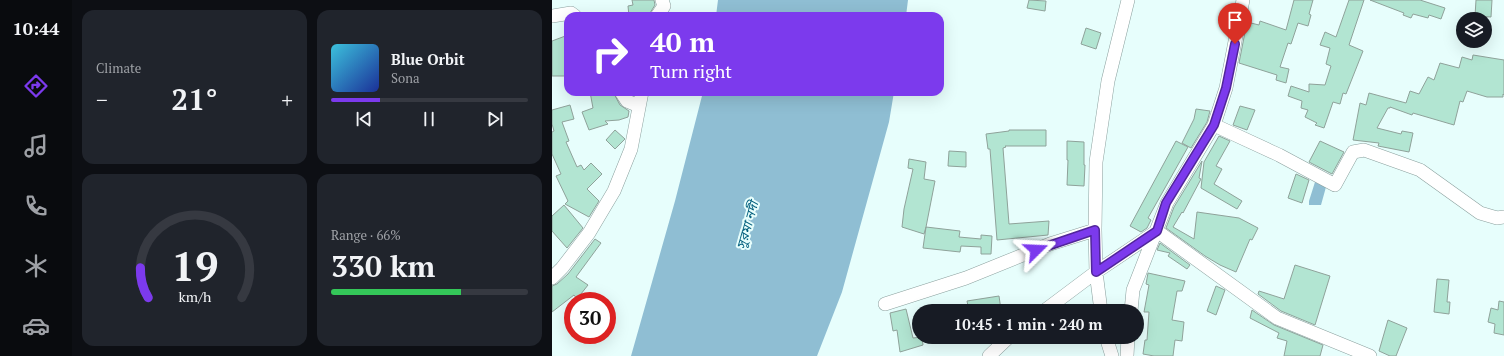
<!DOCTYPE html>
<html lang="en">
<head>
<meta charset="utf-8">
<style>
	:root { --surface:#171b24; --page:#20242c; --text:#f1f3f6; --muted:#9ea1a6; --line:#363941; --accent:#7c3aed }
	body { margin:0; font-family:"PT Serif","Noto Sans Bengali",serif; background:var(--page); color:var(--text); height:100vh; display:flex; flex-direction:column; font-size:15px; white-space:nowrap }
	* { box-sizing:border-box; margin:0 }
	p { font-size:13px; color:var(--muted) }
	.icon { flex:none; width:22px; height:22px; fill:none; stroke:currentColor; stroke-width:2; stroke-linecap:round; stroke-linejoin:round }
	.map { position:relative; flex:1; overflow:hidden }
	.drawer { display:flex; flex-direction:column; gap:10px; padding:10px; background:#0d0f14; width:480px }
	.drawer>* { flex:none }
	.hud { position:absolute; left:12px; top:12px; width:380px; height:84px; border-radius:12px; box-shadow:0 4px 16px #0002; background:#7c3aed; color:#fff; overflow:hidden }
	.tools { position:absolute; left:904px; top:12px; display:grid; gap:8px }
	.tools a { display:grid; place-items:center; width:36px; height:36px; border-radius:50%; background:var(--surface); box-shadow:0 4px 16px #0002; font-size:20px }
	.speed { position:absolute; left:12px; top:292px; display:flex; gap:8px; font-size:20px; font-weight:700; text-align:center }
	.speed>* { display:grid; place-content:center; width:52px; height:52px; border-radius:50%; background:var(--surface); box-shadow:0 4px 16px #0002; line-height:1 }
	.speed .limit { border:6px solid #d22; background:#fff; color:#111 }
	.pin { position:absolute; display:grid; place-items:center; width:34px; height:34px; color:#fff; margin:-41px -17px; border-radius:50% 50% 50% 0; rotate:-45deg; box-shadow:0 0 4px #0007 }
	.pin .icon { rotate:45deg }
	.me { position:absolute; width:44px; margin:-22px; rotate:69deg; stroke-linejoin:round; filter:drop-shadow(0 0 3px #0008) }
	.turn { display:flex; align-items:center; gap:14px; height:84px; padding:0 20px; font-size:18px }
	.turn .icon { width:52px; height:52px; stroke-width:2.5 }
	.turn b { display:block; font-size:28px; line-height:34px }
	.big { font-size:30px; font-weight:700; line-height:1.1 }
	.drawer .widget { flex:1; display:flex; flex-direction:column; justify-content:center; gap:6px; min-width:0; padding:0 14px; border-radius:12px; background:var(--page) }
	.drawer .dial { align-items:center; gap:0 }
	.dial svg { height:104px; overflow:visible; fill:none; stroke:var(--line); stroke-width:7; stroke-linecap:round; text-anchor:middle }
	.dial text { fill:var(--text); stroke:none }
	.song { display:flex; align-items:center; gap:12px }
	.cover { width:48px; height:48px; border-radius:6px; background:linear-gradient(135deg,hsl(190 70% 55%),hsl(230 70% 35%)) }
	.played { height:4px; border-radius:2px; background:linear-gradient(90deg,var(--accent) 25%,var(--line) 25%) }
	.keys { display:flex; justify-content:space-around; direction:ltr }
	.heat { display:flex; justify-content:space-between; align-items:center; font-size:22px; direction:ltr }
	.charge { height:6px; border-radius:3px; background:linear-gradient(90deg,#34c759 66%,var(--line) 0) }
	.drawer .tiles { flex:1; display:grid; gap:10px; grid-template-columns:repeat(2,1fr) }
	.trip { position:absolute; left:360px; top:304px; width:232px; height:40px; border-radius:20px; background:var(--surface); box-shadow:0 4px 16px #0002; font-weight:700; line-height:40px; text-align:center }
	main { display:flex; flex:1; min-height:0 }
	.menu { display:flex; flex-direction:column; width:72px; justify-content:space-around; align-items:center; background:#090b0e; color:var(--muted) }
	.menu .icon { width:28px; height:28px }
	.menu .selected { color:var(--accent) }
	.menu b { font-size:18px; color:var(--text) }
	.map>svg:first-child { display:block }
</style>
</head>
<body>
<main>
<nav class="menu">
<b>10:44</b>
<svg class="icon selected" aria-label="directions" viewBox="0 0 24 24"><path d="M12 3l9 9-9 9-9-9zM9 14v-3h6M13 9l2 2-2 2"/></svg>
<svg class="icon" aria-label="music" viewBox="0 0 24 24"><path d="M9 18V5l10-2v13"/><circle cx="6" cy="18" r="3"/><circle cx="16" cy="16" r="3"/></svg>
<svg class="icon" aria-label="phone" viewBox="0 0 24 24"><path d="M5 4h4l2 5-3 2q2 4 5 5l2-3 5 2v4C11 20 4 13 5 4z"/></svg>
<svg class="icon" aria-label="climate" viewBox="0 0 24 24"><path d="M12 3v18M4 7l16 10M4 17L20 7"/></svg>
<svg class="icon" aria-label="car" viewBox="0 0 24 24"><path d="M5 17H2v-5l4-1 3-4h7l3 4 3 1v5h-3M9 17h6M6 11h13"/><circle cx="7" cy="17" r="2"/><circle cx="17" cy="17" r="2"/></svg>
</nav>
<section class="drawer">
<div class="tiles">
<div class="widget"><p>Climate</p>
<div class="heat"><a>−</a><b class="big">21°</b><a>+</a></div>
</div>
<div class="widget">
<div class="song"><i class="cover"></i><div><b>Blue Orbit</b><p>Sona</p></div></div>
<div class="played"></div>
<div class="keys"><svg class="icon" aria-label="previous" viewBox="0 0 24 24"><path d="M18 5L8 12l10 7zM5 5v14"/></svg><svg class="icon" aria-label="pause" viewBox="0 0 24 24"><path d="M8 5v14M16 5v14"/></svg><svg class="icon" aria-label="next" viewBox="0 0 24 24"><path d="M6 5l10 7-10 7zM19 5v14"/></svg></div>
</div>
<div class="widget dial"><svg viewBox="0 0 100 80">
<path d="M14 69A42 42 0 1 1 86 69"/>
<path d="M14 69A42 42 0 0 1 8 46" stroke="#7c3aed"/>
<text x="50" y="56" font-size="32" font-weight="700">19</text>
<text x="50" y="72" font-size="11">km/h</text>
</svg></div>
<div class="widget"><p>Range · 66%</p><b class="big">330 km</b><div class="charge"></div></div>
</div>
</section>
<div class="map">
<svg width="952" height="356" viewBox="0 0 952 356">
	<rect width="100%" height="100%" fill="#e7fefc"/>
	<path fill="#8fbed3" d="M166,0H356L354,16H164Z
		M151,92H342L337,122L290,292L265,356H79L123,201Z
		M763,182L774,187L769,205H757V201Z"/>
	<path fill="#b2e5d2" stroke="#8fa29a" d="M80,0H102L103,5L98,13H95L96,16H77L76,6L81,5Z
		M477,0L494,1L493,11L475,8Z
		M742,0H761L757,14L759,15L756,26L746,23L739,44L736,43L728,67L737,69L734,83L724,80L725,75L687,63L695,22L707,25L708,21L734,30Z
		M797,0H812L797,45L811,51L794,94L791,93L788,104L781,102L772,128L763,125L765,123L753,117L756,110L749,108L750,101L736,96L739,86L757,92V84L773,85L779,66L774,64L778,48L768,45L773,32L784,37Z
		M818,0H868L893,8L889,19L877,15L876,18L861,14L859,18L851,15L852,13Z
		M924,0H940L939,17L923,16Z
		M534,28L549,33L544,49L529,44Z
		M16,35V76H0V41Z
		M921,55L952,60V95L951,94V97H935L915,91L911,102L908,101L902,125L861,113L860,115L838,107V108H836L825,128L849,134L850,131L861,133L857,152L826,146L827,143L801,140L808,103L814,105L817,93L854,103L858,91L867,94L876,77L882,80L888,63L907,68L910,57L920,60Z
		M38,92H61L68,105L77,111L76,117L67,120L53,121L56,124L37,130L30,112L41,108Z
		M18,105L22,119L10,122L17,141L14,142L25,167L29,165L32,170L39,163L50,174L35,189L47,201L37,217L13,204L16,201L4,176L9,174L0,154V132L2,131L0,124V110Z
		M688,106L703,110L695,130L681,125Z
		M644,109L658,111L655,122L639,148L630,143L642,119Z
		M63,130L73,139L63,149L54,140Z
		M457,130H494V146H453L454,147L451,148L457,224L497,221L496,235L445,240L438,149H436L434,134L457,131Z
		M667,136L678,141L664,166L670,169L662,184L690,201L685,209L649,188L652,162Z
		M515,141L532,142V165H533L532,186L515,185L516,160H515Z
		M624,141L636,147L596,218L599,220L595,228L589,232L578,226Z
		M768,141L792,152L780,174L757,162Z
		M397,151L414,152V167L396,166Z
		M357,159L374,162L372,179L383,181L374,227L408,231L407,237L429,239V235L440,236L439,254H429V247L409,246L408,252L371,248L374,227L372,234L350,227L352,209L361,169L356,168Z
		M650,161L647,178L649,179L631,213L630,212L621,227L642,239L645,212L687,218L706,228L700,240L698,239L684,272L668,265L653,256L614,228L622,207Z
		M744,174L757,180L750,203L736,198Z
		M12,205L31,228L15,248L0,231V216Z
		M43,239L49,243L24,277L36,285L25,299L22,295L0,312V286L5,284L16,274Z
		M608,243L638,265L635,269L616,256L618,253L605,250Z
		M743,265L778,276L763,325L729,311L706,294L707,291L732,299Z
		M596,273L633,281L630,291H625L620,320L632,322L630,341L623,340L621,356H602L591,354L593,340H595L597,312H592L597,285L594,284Z
		M885,279L897,280L895,302H898L897,314L882,312Z
		M664,286L673,290L664,315L655,311Z
		M447,296L449,310L417,311L415,301Z
		M947,301L952,302V335L942,333L943,324L936,322L939,308L946,310Z
		M354,309L361,338L370,337L371,345L348,352L345,330L341,331L338,313Z
		M700,310L722,325L771,345L768,356H732L735,341L725,338L727,333L698,318Z
		M836,320L855,328L844,356H838L827,351Z"/>
	<g fill="none" stroke-linecap="round" stroke-linejoin="round">
		<defs>
			<path id="minor" d="M0,16L19,13L23,16
				M105,16L112,6L110,0
				M69,92L75,101L87,106
				M662,125L727,155L783,185L801,152L812,150L868,170L928,213L945,218L952,217
				M0,278L10,268L37,233L62,191L79,149L90,92
				M333,304L414,278L498,244L543,230
				M492,311L544,272L605,231L725,318L818,356
				M549,311L544,272L543,230L544,162L556,81L576,0
				M579,311L581,290L615,203L662,125L674,88L691,0
				M554,337L560,356
				M437,356L457,337
				M575,356L576,337"/>
		</defs>
		<use href="#minor" stroke="#8ba09e" stroke-width="14"/>
		<use href="#minor" stroke="#fff" stroke-width="13"/>
	</g>
	<g fill="none" stroke-linecap="round" stroke-linejoin="round">
		<defs>
			<path id="route" d="M484,250L543,230L544,272L605,231L614,203L662,125L674,88L683,44"/>
		</defs>
		<use href="#route" stroke="#51269a" stroke-width="10"/>
		<use href="#route" stroke="#7c3aed" stroke-width="7"/>
	</g>
	<g text-anchor="middle" stroke-width="4" stroke-linejoin="round" paint-order="stroke">
		<g font-size="13" font-style="italic" fill="#025f7d" stroke="#e7fefc">
			<text transform="translate(195 225) rotate(-74)" y="5">সুরমা নদী</text>
		</g>
	</g>
</svg>
<div class="tools">
<a><svg class="icon" aria-label="layers" viewBox="0 0 24 24"><path d="M12 4l9 5-9 5-9-5zM3 14l9 5 9-5"/></svg></a>
</div>
<div class="speed"><div class="limit">30</div></div>
<div class="pin" style="left:683px;top:44px;background:#d93025"><svg class="icon" aria-label="arrive" viewBox="0 0 24 24"><path d="M6 21V4h12l-3 4 3 4H6"/></svg></div>
<svg class="me" style="left:484px;top:250px" viewBox="-20 -20 40 40"><path d="M0-17L14 15 0 8-14 15z" fill="#7c3aed" stroke="#fff" stroke-width="4"/></svg>
<div class="trip">10:45 · 1 min · 240 m</div>
<div class="hud">
<div class="turn"><svg class="icon" aria-label="right" viewBox="0 0 24 24"><path d="M7 20v-9h11M14 6l5 5-5 5"/></svg><div><b>40 m</b>Turn right</div></div>
</div>
</div>
</main>
</body>
</html>
